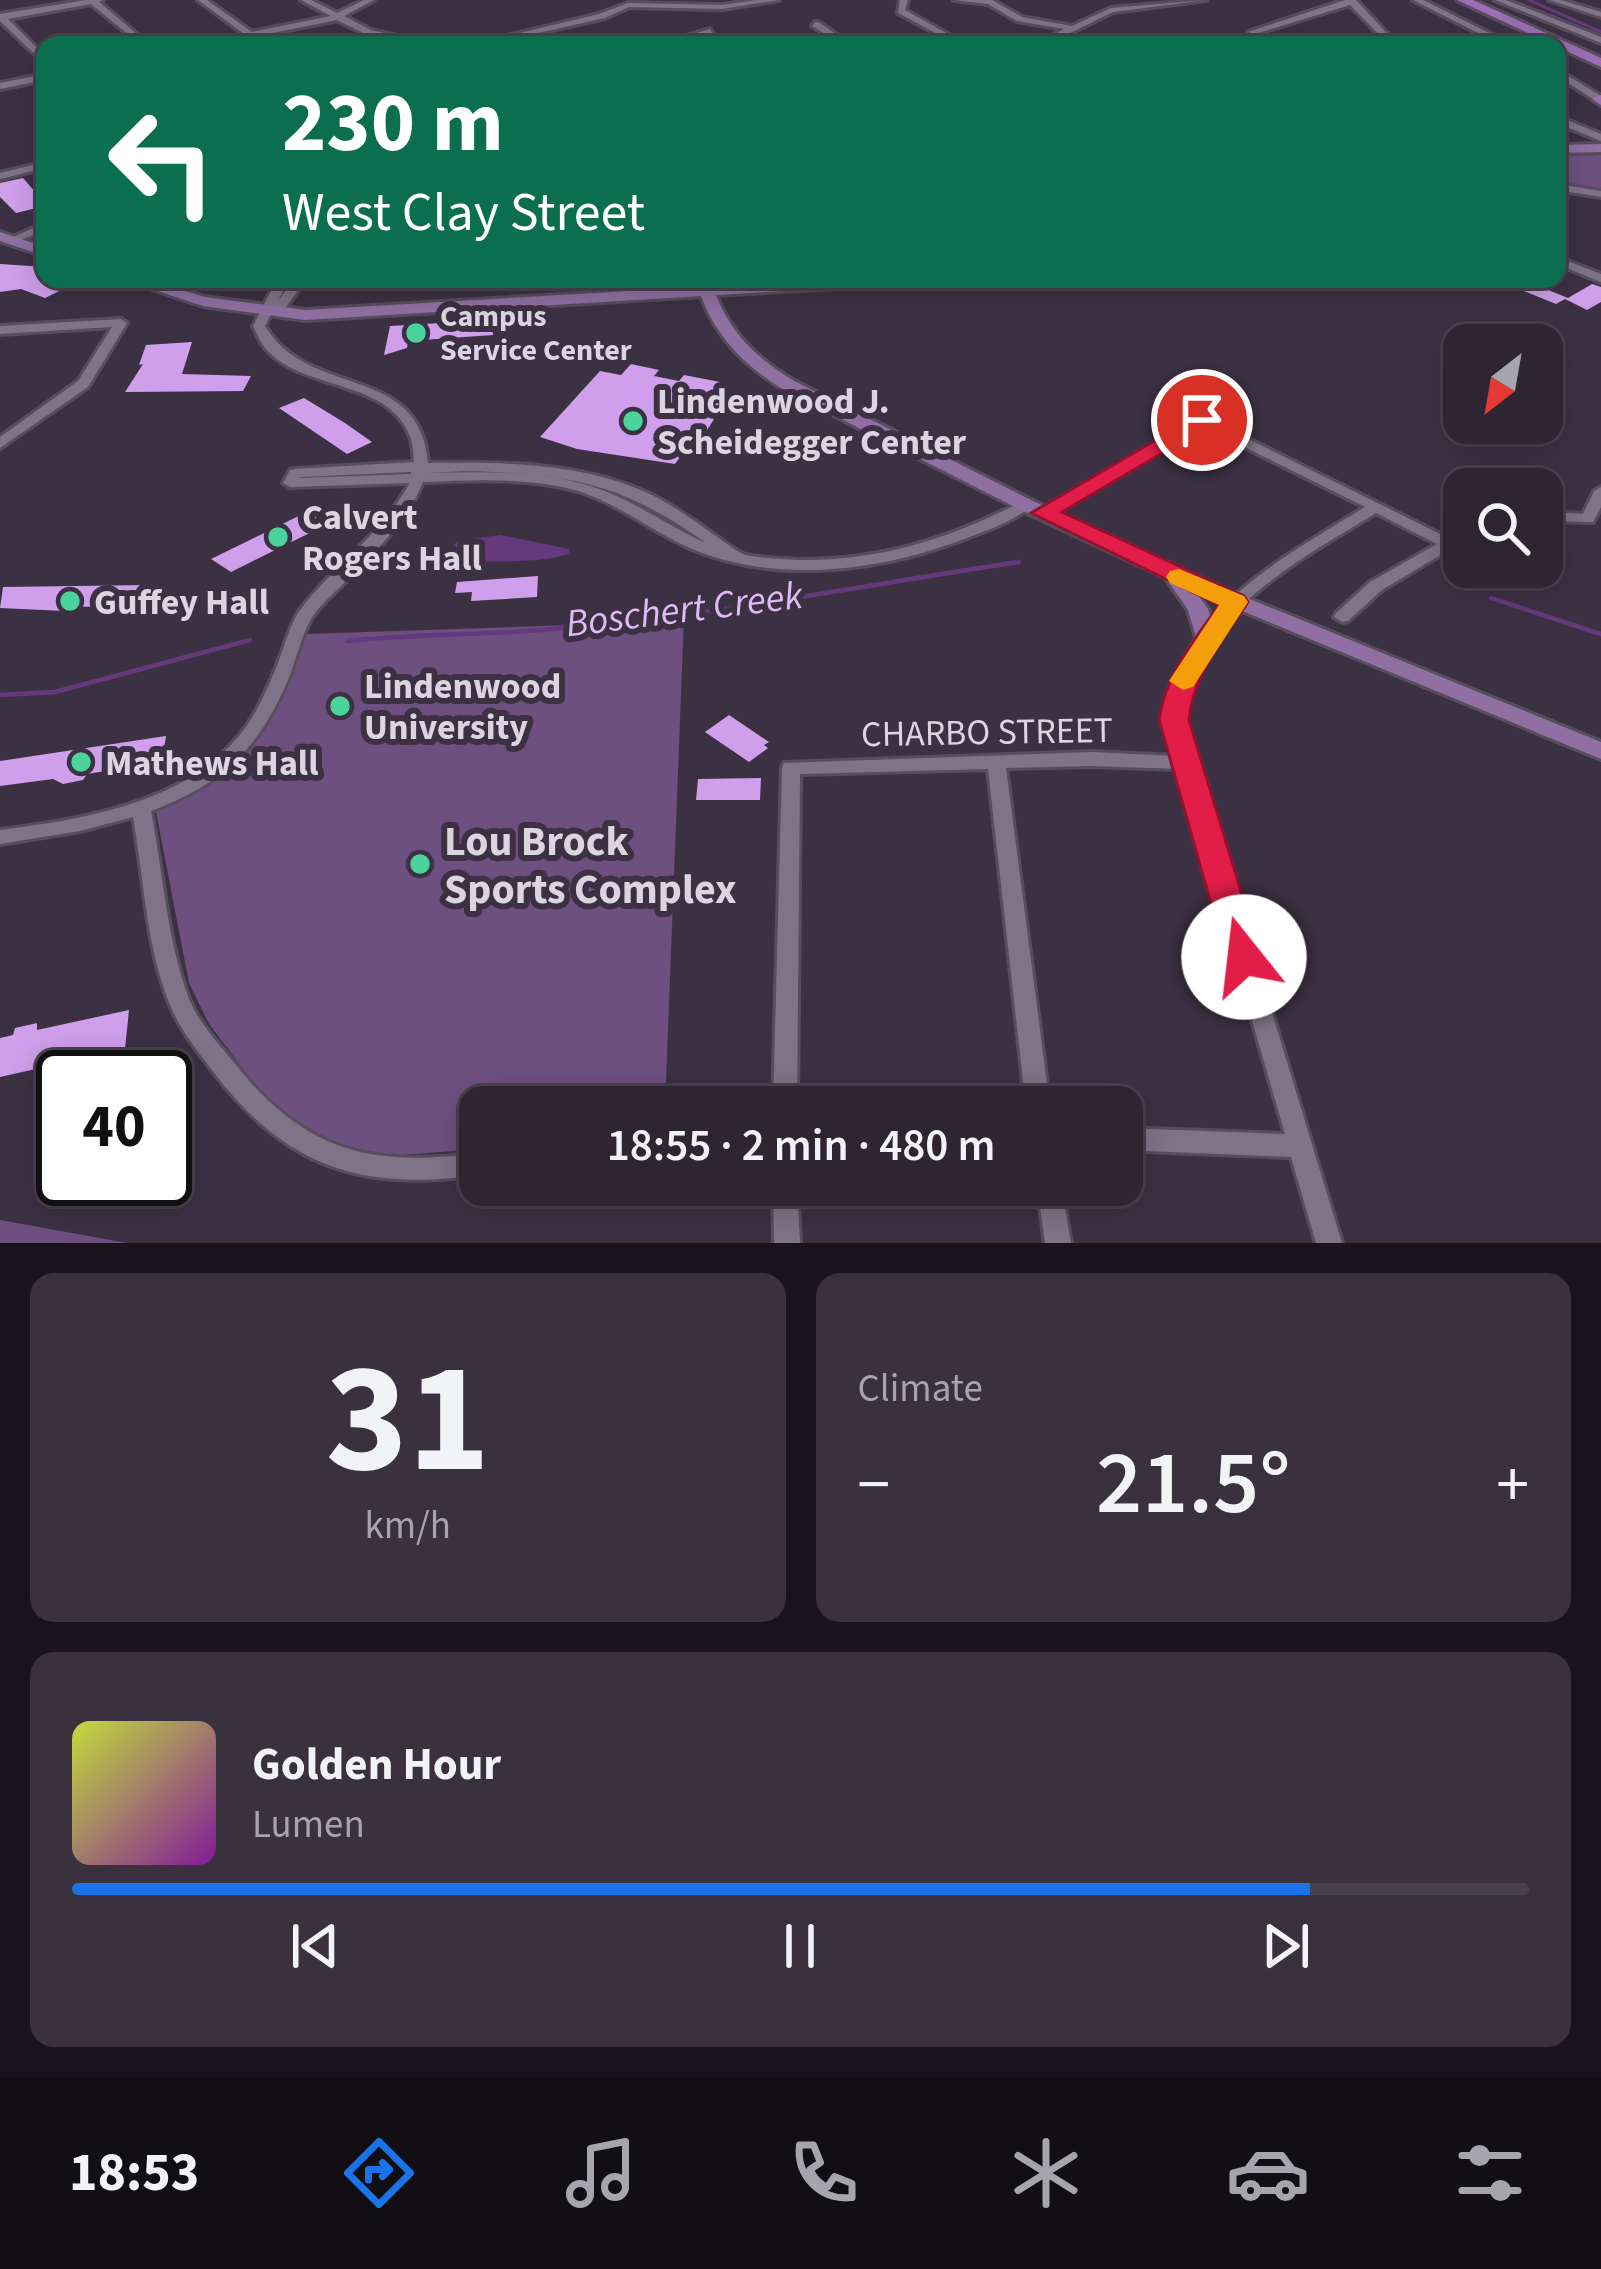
<!DOCTYPE html>
<html lang="en">
<head>
<meta charset="utf-8">
<style>
	:root { --surface:#2d2532; --page:#39313e; --text:#f1f3f6; --muted:#a7a5ac; --line:#48424d; --accent:#1a73e8 }
	body { margin:0; font-family:"Source Sans 3",sans-serif; background:var(--page); color:var(--text); height:100vh; display:flex; flex-direction:column; font-size:45px; white-space:nowrap }
	* { box-sizing:border-box; margin:0 }
	p { font-size:39px; color:var(--muted) }
	.icon { flex:none; width:66px; height:66px; fill:none; stroke:currentColor; stroke-width:2; stroke-linecap:round; stroke-linejoin:round }
	.map { position:relative; height:1243px; overflow:hidden }
	.drawer { display:flex; flex-direction:column; gap:30px; padding:30px; background:#19141c; flex:1 }
	.drawer>* { flex:none }
	.guide { position:absolute; left:36px; top:36px; width:1530px; height:252px; border-radius:24px; box-shadow:0 6px 30px #0003,0 0 0 3px var(--line); background:#0b6e4f; color:#fff; overflow:hidden }
	.needle { width:78px; rotate:211deg }
	.buttons { position:absolute; left:1443px; top:324px; display:grid; gap:24px }
	.buttons a { display:grid; place-items:center; width:120px; height:120px; border-radius:24px; background:var(--surface); box-shadow:0 6px 30px #0003,0 0 0 3px var(--line); font-size:60px }
	.speed { position:absolute; left:36px; top:1050px; display:flex; gap:24px; font-size:60px; font-weight:700; text-align:center }
	.speed>* { display:grid; place-content:center; width:156px; height:156px; border-radius:50%; background:var(--surface); box-shadow:0 6px 30px #0003,0 0 0 3px var(--line); line-height:1 }
	.speed .limit { border:6px solid #111; border-radius:18px; background:#fff; color:#111 }
	.pin { position:absolute; display:grid; place-items:center; width:102px; height:102px; color:#fff; margin:-51px; border:6px solid #fff; border-radius:50%; box-shadow:0 3px 12px #0007 }
	.me { position:absolute; width:132px; margin:-66px; rotate:344deg; stroke-linejoin:round; filter:drop-shadow(0 0 9px #0008) }
	.turn { display:flex; align-items:center; gap:42px; height:252px; padding:0 48px; font-size:54px }
	.turn .icon { width:156px; height:156px; stroke-width:2.5 }
	.turn b { display:block; font-size:84px; line-height:102px }
	.big { font-size:90px; font-weight:600; line-height:1.1 }
	.drawer .tile { flex:1; display:flex; flex-direction:column; justify-content:center; gap:18px; min-width:0; padding:0 42px; border-radius:24px; background:var(--page) }
	.drawer .dial { align-items:center; gap:0 }
	.dial b { font-size:156px; line-height:1 }
	.song { display:flex; align-items:center; gap:36px }
	.cover { width:144px; height:144px; border-radius:18px; background:linear-gradient(135deg,hsl(70 70% 55%),hsl(290 70% 35%)) }
	.played { height:12px; border-radius:6px; background:linear-gradient(90deg,var(--accent) 85%,var(--line) 85%) }
	.keys { display:flex; justify-content:space-around; direction:ltr }
	.heat { display:flex; justify-content:space-between; align-items:center; font-size:66px; direction:ltr }
	.drawer .tiles { flex:1; display:grid; gap:30px; grid-template-columns:1fr 1fr }
	.tile:last-child { grid-column:span 2 }
	.trip { position:absolute; left:459px; top:1086px; width:684px; height:120px; border-radius:24px; background:var(--surface); box-shadow:0 6px 30px #0003,0 0 0 3px var(--line); font-weight:600; line-height:120px; text-align:center }
	.tabs { display:flex; height:192px; justify-content:space-around; align-items:center; background:#120f14; color:var(--muted) }
	.tabs .icon { width:84px; height:84px }
	.tabs .selected { color:var(--accent) }
	.tabs b { font-size:54px; color:var(--text) }
	.map>svg:first-child { display:block }
</style>
</head>
<body>
<div class="map">
<svg width="1601" height="1243" viewBox="0 0 1601 1243">
	<rect width="100%" height="100%" fill="#3c3143"/>
	<path fill="#6e5080" d="M1601,155V190L1557,183V156Z
		M684,616L665,1107H480V1149L388,1156L334,1143L271,1106L209,1024L189,983L156,812L240,759L265,728L306,634L603,624Z
		M0,1220L127,1243H0Z"/>
	<path fill="#65397d" d="M500,535L569,549V553C557,563 459,564 442,557L458,541Z"/>
	<g fill="none" stroke-linecap="round" stroke-linejoin="round">
		<path stroke="#65397d" stroke-width="3" d="M1529,0L1601,32"/>
		<path stroke="#65397d" stroke-width="4.5" d="M1491,598L1601,634
			M347,641C396,636 444,635 493,633C669,624 845,588 1019,562
			M0,695L55,692L250,640"/>
	</g>
	<path fill="#cf9feb" d="M23,178L36,193L45,191V206L16,213L0,197V183Z
		M0,264L45,267V279H84L45,298L21,289L0,292Z
		M1494,279H1521L1568,298L1592,284L1601,287V302L1587,310L1565,299L1556,304Z
		M492,320L493,335L408,341L407,348L384,355L390,326Z
		M192,342L182,374L251,376L243,391L125,392L143,364L139,365L146,345Z
		M631,364L659,370L654,376L679,381L684,375L720,382L708,398L721,401L716,408H721L694,451L685,450L675,464L577,449L540,437L600,371L621,375Z
		M304,398L345,423L372,442L347,454L279,408Z
		M323,504L344,516L231,572L211,559Z
		M538,576L537,597L471,601L472,592L455,593L457,582Z
		M148,585L136,606L68,607L65,611L0,608L3,587Z
		M729,715L769,742L764,745L768,748L749,762L705,732Z
		M166,736L162,762L87,774L83,780L63,784L53,779L0,786V761Z
		M761,778L760,800H696L698,779Z
		M129,1010L125,1049L0,1077V1038L13,1035L15,1028L37,1023V1030Z"/>
	<g fill="none" stroke-linecap="round" stroke-linejoin="round">
		<defs>
			<path id="minor" d="M86,0H103L99,2L150,45H141L91,4L8,19L45,56V64L0,21V14Z
				M198,0H207L252,32L331,16L301,0H311L337,13L364,0H374L344,16L371,30L436,45H419L365,34L337,20L258,36L269,45H259L249,38L214,45H197L244,34Z
				M757,0H779L722,9L629,7L605,18L485,45H470L599,14L628,3L722,5Z
				M900,0H908L905,10L968,45H958L898,13Z
				M954,0H992L1022,17L1072,26L1111,8L1206,0L1113,12L1056,40L1001,45L1051,36L1064,29L1017,21L988,4Z
				M1345,0H1356L1398,45H1389L1350,5L1255,34L1248,32Z
				M1413,0H1423L1513,45H1502Z
				M1495,0H1506L1601,37V43Z
				M1549,0H1561L1601,12V17Z
				M815,22H818L853,45H843L812,26Z
				M710,29L713,34L670,45H656Z
				M754,40L763,45H751V41Z
				M1557,69L1601,96V101H1596L1557,76Z
				M45,74V80L0,89V83Z
				M1557,116L1601,134V141L1557,123Z
				M45,162V168L0,179V173Z
				M1557,184L1601,191V197L1557,190Z
				M45,223V230L16,242L6,240Z
				M1557,257L1601,274V282L1557,264Z
				M277,279H289L278,301L294,279H306L286,307L271,314L265,326C309,400 420,362 428,463C503,462 585,462 654,496C675,507 696,522 716,536C725,542 736,552 746,555C764,559 783,559 801,560C879,561 952,538 1021,502L1026,501L1033,505C1018,518 997,527 977,534C889,570 782,586 692,549C653,532 619,504 578,491C529,477 474,480 423,482C407,523 373,553 343,584C332,595 319,606 311,619C301,637 296,660 288,680C259,749 221,785 151,811C163,873 167,940 189,999C198,1021 216,1041 231,1059C303,1151 367,1168 480,1153V1175C364,1191 288,1169 215,1074C199,1053 180,1030 170,1005C146,946 144,879 133,817L80,831L0,844V830C93,818 206,800 256,711C266,692 275,672 282,652C287,638 291,623 300,610C334,565 378,538 408,486L409,483L290,487L283,483L290,470L295,469L414,462C413,453 413,442 409,434C386,379 304,391 267,350C261,344 257,334 253,326ZM466,471C569,474 622,483 706,543C672,528 640,505 605,491C549,469 485,472 426,473ZM411,472V474L300,478V477Z
				M121,319L127,323L88,387L0,448V437L78,381L112,327L0,334V326Z
				M1202,416L1448,538L1464,530V541L1382,590L1348,621L1342,622L1334,617L1336,613L1370,582L1437,544L1376,513C1308,555 1218,601 1191,683C1187,695 1186,708 1183,720L1342,1243H1316L1291,1157L1122,1150V1128L1285,1134L1179,769L1092,766L1006,768L1050,1107H1026L988,769L800,774L797,1107H773L782,768L784,763L1092,752L1176,756C1172,745 1165,731 1165,720C1165,711 1170,700 1172,692C1192,604 1294,551 1365,507L1202,426L1048,516L1043,518L1035,513Z
				M1601,487V507L1593,522L1542,521V511L1583,514L1594,491Z
				M773,1185H797L800,1243H774Z
				M1037,1185H1061L1071,1243H1045Z"/>
			<path id="major" d="M1601,144V152L1557,153V145Z
				M0,232L45,247V256L0,241Z
				M121,279H145L205,297L305,310L698,287V279H710L713,286L829,279H913L905,284L716,295C732,336 759,360 796,382L1033,501L1225,589L1601,742V759L1196,592L1208,609L1217,639L1206,646L1198,644L1188,610L1165,577L1019,509L784,390C746,366 717,339 701,296L305,320L203,306Z"/>
			<path id="highway" d="M1457,0H1473L1601,58V67Z
				M1601,95V105L1592,99Z"/>
		</defs>
		<use href="#minor" stroke="#574e5d" stroke-width="6"/>
		<use href="#major" stroke="#574e5d" stroke-width="6"/>
		<use href="#highway" stroke="#574e5d" stroke-width="6"/>
		<use href="#minor" fill="#807388" fill-rule="evenodd"/>
		<use href="#major" fill="#9070a3" fill-rule="evenodd"/>
		<use href="#highway" fill="#9b6eb5" fill-rule="evenodd"/>
	</g>
	<path fill="#e11d48" stroke="#92132f" stroke-width="3" d="M1202,413L1213,420L1210,425L1062,512L1244,596L1248,602C1223,640 1193,674 1189,720L1261,957L1256,967L1244,971L1231,967L1226,957L1159,720C1165,674 1193,642 1219,605L1031,513Z"/>
	<path fill="#f59e0b" d="M1179,569L1244,596L1248,602L1193,687L1183,690L1169,681L1219,605L1170,583L1166,577L1170,571Z"/>
	<g fill="#4ad49c" stroke="#3c3143" stroke-width="4.5">
		<circle cx="416" cy="333" r="12"/>
		<circle cx="633" cy="421" r="12"/>
		<circle cx="278" cy="537" r="12"/>
		<circle cx="70" cy="601" r="12"/>
		<circle cx="340" cy="706" r="12"/>
		<circle cx="81" cy="762" r="12"/>
		<circle cx="420" cy="864" r="12"/>
	</g>
	<g text-anchor="middle" stroke-width="12" stroke-linejoin="round" paint-order="stroke">
		<g font-size="30" font-weight="bold" fill="#dcd5e1" stroke="#3c3143" text-anchor="start">
			<text x="440" y="326">Campus<tspan x="440" dy="34">Service Center</tspan></text>
		</g>
		<g font-size="36" font-weight="bold" fill="#dcd5e1" stroke="#3c3143" text-anchor="start">
			<text x="657" y="413">Lindenwood J.<tspan x="657" dy="41">Scheidegger Center</tspan></text>
			<text x="302" y="529">Calvert<tspan x="302" dy="41">Rogers Hall</tspan></text>
			<text x="94" y="614">Guffey Hall</text>
			<text x="364" y="698">Lindenwood<tspan x="364" dy="41">University</tspan></text>
			<text x="105" y="775">Mathews Hall</text>
		</g>
		<g font-size="36" fill="#dcd5e1" stroke="#3c3143">
			<text transform="translate(987 731) rotate(-1)" y="13">CHARBO STREET</text>
		</g>
		<g font-size="39" font-style="italic" fill="#dfbbf5" stroke="#3c3143">
			<text transform="translate(684 608) rotate(-7)" y="14">Boschert Creek</text>
		</g>
		<g font-size="42" font-weight="bold" fill="#dcd5e1" stroke="#3c3143" text-anchor="start">
			<text x="444" y="855">Lou Brock<tspan x="444" dy="48">Sports Complex</tspan></text>
		</g>
	</g>
</svg>
<div class="buttons">
<a><svg class="needle" viewBox="-14 -14 28 28"><path d="M0-13l5 13h-10z" fill="#e53935"/><path d="M0 13l5-13h-10z" fill="#a7a5ac"/></svg></a>
<a><svg class="icon" aria-label="search" viewBox="0 0 24 24"><circle cx="10" cy="10" r="6"/><path d="M15 15l6 6"/></svg></a>
</div>
<div class="speed"><div class="limit">40</div></div>
<div class="pin" style="left:1202px;top:420px;background:#d93025"><svg class="icon" aria-label="arrive" viewBox="0 0 24 24"><path d="M6 21V4h12l-3 4 3 4H6"/></svg></div>
<svg class="me" style="left:1244px;top:957px" viewBox="-20 -20 40 40"><circle r="19" fill="#fff"/><path d="M0-13L10 11 0 6-10 11z" fill="#e11d48"/></svg>
<div class="trip">18:55 · 2 min · 480 m</div>
<div class="guide">
<div class="turn"><svg class="icon" aria-label="left" viewBox="0 0 24 24"><path d="M17 20v-9H6M10 6l-5 5 5 5"/></svg><div><b>230 m</b>West Clay Street</div></div>
</div>
</div>
<section class="drawer">
<div class="tiles">
<div class="tile dial"><b>31</b><p>km/h</p></div>
<div class="tile"><p>Climate</p>
<div class="heat"><a>−</a><b class="big">21.5°</b><a>+</a></div>
</div>
<div class="tile">
<div class="song"><i class="cover"></i><div><b>Golden Hour</b><p>Lumen</p></div></div>
<div class="played"></div>
<div class="keys"><svg class="icon" aria-label="previous" viewBox="0 0 24 24"><path d="M18 5L8 12l10 7zM5 5v14"/></svg><svg class="icon" aria-label="pause" viewBox="0 0 24 24"><path d="M8 5v14M16 5v14"/></svg><svg class="icon" aria-label="next" viewBox="0 0 24 24"><path d="M6 5l10 7-10 7zM19 5v14"/></svg></div>
</div>
</div>
</section>
<nav class="tabs">
<b>18:53</b>
<svg class="icon selected" aria-label="directions" viewBox="0 0 24 24"><path d="M12 3l9 9-9 9-9-9zM9 14v-3h6M13 9l2 2-2 2"/></svg>
<svg class="icon" aria-label="music" viewBox="0 0 24 24"><path d="M9 18V5l10-2v13"/><circle cx="6" cy="18" r="3"/><circle cx="16" cy="16" r="3"/></svg>
<svg class="icon" aria-label="phone" viewBox="0 0 24 24"><path d="M5 4h4l2 5-3 2q2 4 5 5l2-3 5 2v4C11 20 4 13 5 4z"/></svg>
<svg class="icon" aria-label="climate" viewBox="0 0 24 24"><path d="M12 3v18M4 7l16 10M4 17L20 7"/></svg>
<svg class="icon" aria-label="car" viewBox="0 0 24 24"><path d="M5 17H2v-5l4-1 3-4h7l3 4 3 1v5h-3M9 17h6M6 11h13"/><circle cx="7" cy="17" r="2"/><circle cx="17" cy="17" r="2"/></svg>
<svg class="icon" aria-label="filters" viewBox="0 0 24 24"><path d="M4 7h16M4 17h16"/><circle cx="9" cy="7" r="2"/><circle cx="15" cy="17" r="2"/></svg>
</nav>
</body>
</html>
